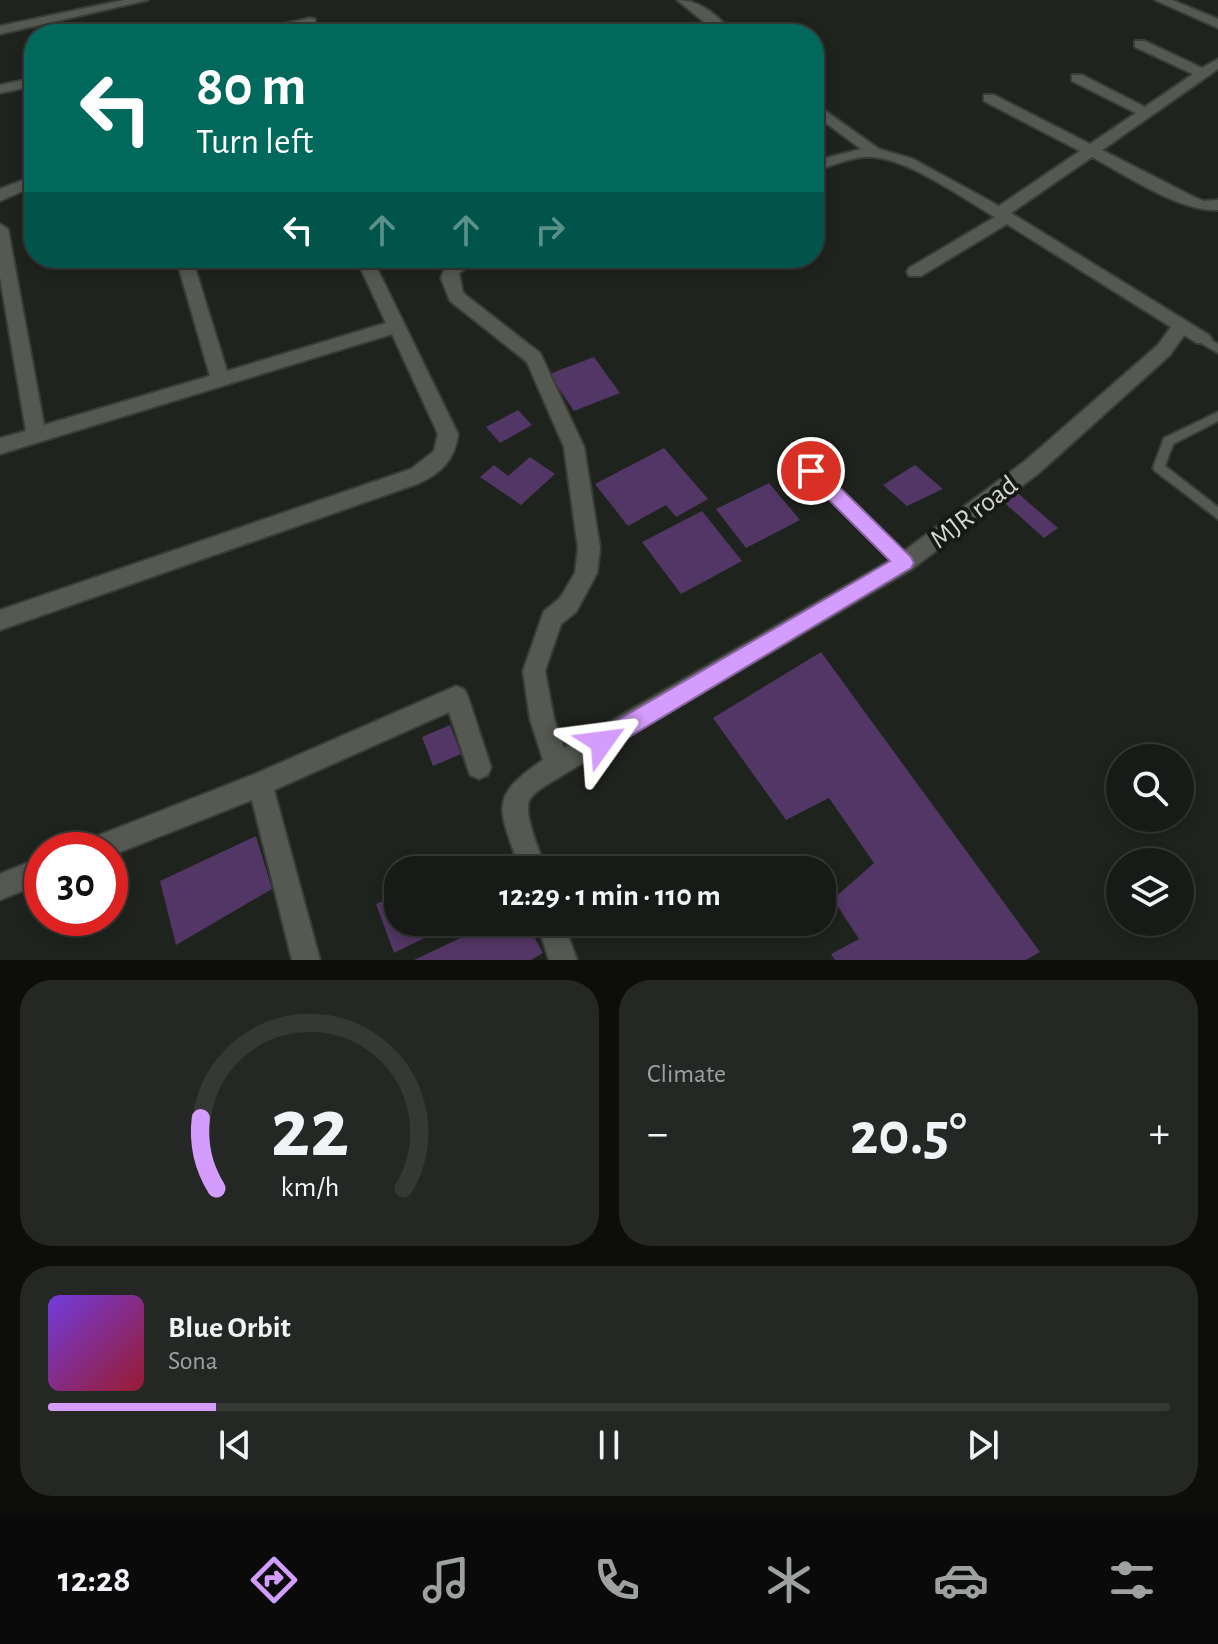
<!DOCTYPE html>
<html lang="en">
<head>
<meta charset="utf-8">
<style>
	:root { --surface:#171a16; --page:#242723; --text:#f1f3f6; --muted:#9ea1a1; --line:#363835; --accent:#d49cfc }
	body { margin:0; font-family:"Alegreya Sans",sans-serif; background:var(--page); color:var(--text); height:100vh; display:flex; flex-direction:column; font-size:30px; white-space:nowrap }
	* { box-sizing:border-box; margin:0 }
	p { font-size:26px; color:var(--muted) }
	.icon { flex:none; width:44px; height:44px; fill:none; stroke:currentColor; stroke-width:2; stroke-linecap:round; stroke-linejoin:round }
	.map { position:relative; height:960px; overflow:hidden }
	.drawer { display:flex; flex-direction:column; gap:20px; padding:20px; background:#0d0e0c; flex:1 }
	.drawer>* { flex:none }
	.top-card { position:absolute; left:24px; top:24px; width:800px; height:244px; border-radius:32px; box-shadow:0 4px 12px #0003,0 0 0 2px var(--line); background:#00695c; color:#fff; overflow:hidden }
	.tools { position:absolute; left:1106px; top:744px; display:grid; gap:16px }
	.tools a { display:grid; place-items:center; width:88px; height:88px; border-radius:50%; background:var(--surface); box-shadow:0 4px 12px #0003,0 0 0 2px var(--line); font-size:40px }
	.speed { position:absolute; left:24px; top:832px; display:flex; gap:16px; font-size:40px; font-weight:700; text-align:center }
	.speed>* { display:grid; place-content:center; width:104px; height:104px; border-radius:50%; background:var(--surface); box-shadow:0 4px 12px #0003,0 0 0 2px var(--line); line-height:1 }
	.speed .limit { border:12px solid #d22; background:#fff; color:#111 }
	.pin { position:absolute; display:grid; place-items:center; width:68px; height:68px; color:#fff; margin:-34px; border:4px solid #fff; border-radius:50%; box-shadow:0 2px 8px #0007 }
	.me { position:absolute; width:88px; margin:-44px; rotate:59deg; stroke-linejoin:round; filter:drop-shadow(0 0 6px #0008) }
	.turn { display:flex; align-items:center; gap:28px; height:168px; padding:0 40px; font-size:36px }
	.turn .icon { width:104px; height:104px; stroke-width:2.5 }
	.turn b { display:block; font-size:56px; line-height:68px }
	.lanes { display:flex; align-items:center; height:76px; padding:0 40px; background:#0003; justify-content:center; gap:40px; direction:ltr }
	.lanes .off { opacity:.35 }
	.big { font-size:60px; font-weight:700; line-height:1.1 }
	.drawer .widget { flex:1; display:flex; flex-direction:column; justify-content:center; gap:12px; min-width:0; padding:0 28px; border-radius:32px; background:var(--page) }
	.drawer .dial { align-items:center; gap:0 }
	.dial svg { height:208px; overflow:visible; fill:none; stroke:var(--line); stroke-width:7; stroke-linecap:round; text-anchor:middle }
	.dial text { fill:var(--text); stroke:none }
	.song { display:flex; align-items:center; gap:24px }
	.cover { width:96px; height:96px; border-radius:12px; background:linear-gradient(135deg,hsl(260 70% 55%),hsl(350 70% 35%)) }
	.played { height:8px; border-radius:4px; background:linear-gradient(90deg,var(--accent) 15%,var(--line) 15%) }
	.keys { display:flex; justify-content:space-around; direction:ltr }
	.heat { display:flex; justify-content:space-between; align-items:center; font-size:44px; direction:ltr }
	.drawer .tiles { flex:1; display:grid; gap:20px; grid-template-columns:1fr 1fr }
	.widget:last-child { grid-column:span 2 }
	.trip { position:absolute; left:384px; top:856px; width:452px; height:80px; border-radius:32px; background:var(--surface); box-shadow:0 4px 12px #0003,0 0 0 2px var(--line); font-weight:700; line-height:80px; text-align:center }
	.dock { display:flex; height:128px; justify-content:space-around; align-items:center; background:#090a09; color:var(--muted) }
	.dock .icon { width:56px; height:56px }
	.dock .on { color:var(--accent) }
	.dock b { font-size:36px; color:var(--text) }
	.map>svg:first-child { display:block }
</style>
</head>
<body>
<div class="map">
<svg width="1218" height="960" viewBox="0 0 1218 960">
	<rect width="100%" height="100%" fill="#1f231d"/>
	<path fill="#523665" d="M594,357L620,393L574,411L549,374Z
		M518,410L532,425L500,443L486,427Z
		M664,448L708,499L676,517L666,505L628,526L595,484Z
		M530,457L555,474L521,505L480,477L494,465L508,476Z
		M915,465L943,489L907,506L883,485Z
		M769,483L800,520L746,548L716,509Z
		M1013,489L1058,528L1044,538L999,498Z
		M702,511L742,561L681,594L642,542Z
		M821,652L1040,952L1026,960H835L831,954L859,939L833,899L874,863L829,798L786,820L713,718Z
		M450,725L461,754L433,766L422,737Z
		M256,836L272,889L176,945L160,881Z
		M490,854L495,870H454Z
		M398,895V922H457L394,953L376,904Z
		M494,922H526L543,953L531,960H414Z"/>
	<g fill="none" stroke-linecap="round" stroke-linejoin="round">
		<defs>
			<path id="lane" d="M1203,335L1218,344V353L1199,342L1198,339L1199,336Z
				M1218,412V421L1173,444L1165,466L1218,507V519L1155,471L1153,468L1164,438Z
				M811,466L815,468L909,559L910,563L909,567L904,568L899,567L807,474L805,471L807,468Z"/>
			<path id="street" d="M124,0H148L0,34V26Z
				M677,0C701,0 718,16 734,34H719Z
				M1155,0H1172L1218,19V28Z
				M310,18L315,19V25L267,34H240Z
				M1135,41H1145L1202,68L1218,59V69L1102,150L1196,198L1204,201L1218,200V210C1180,212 1126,175 1092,157L1011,213L1209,335L1212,339L1209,343H1197L1184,335L1170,355L1039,473L912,569L566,773C556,780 534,790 529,801C523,814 541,855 546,870H520C501,810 485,799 543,760L530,719L523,671L544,611L560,598L575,573L578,548L564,447L527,362L450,301L441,278C448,257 461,258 480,258L459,273L463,293L540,353L584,447L600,548L597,573L576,612L561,624L545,671L554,719L564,748L896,557L1025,461L1158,345L1171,327L1007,224L921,276H909L907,272L909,268L995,217C962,198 901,153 863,157C847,159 830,166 814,171V161L861,149L814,114V103L879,149L913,159L999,206L1080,151L984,101V95H994L1090,144L1136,113L1072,81V75H1082L1145,107L1193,74L1135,47Z
				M34,78V86L0,93V85Z
				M34,176V186L0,201V189Z
				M0,224L8,229L44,425L210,376L176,258H192L227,371L386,323L356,258H372L458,434C455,460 440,474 417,484L0,630V610L411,469L434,451L438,434L392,334L0,454V438L26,431L0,277Z
				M456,686L464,689L468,697L491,767L488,775L479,779L470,775L449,712L274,790L320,960H292L252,800L110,856V850H80L84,841L255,774Z
				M42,857V883L0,900V874Z
				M537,922H563L577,960H549Z"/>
		</defs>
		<use href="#lane" stroke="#3a3c38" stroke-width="4"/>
		<use href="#street" stroke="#3a3c38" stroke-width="4"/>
		<use href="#lane" fill="#555952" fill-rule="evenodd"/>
		<use href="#street" fill="#555952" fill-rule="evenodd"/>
	</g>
	<path fill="#d49cfc" stroke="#8a65a4" stroke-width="2" d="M811,463L818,466L911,557L914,563L911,568L609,749L602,752L594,749L591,742L594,734L890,561L805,476L802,471Z"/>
	<g text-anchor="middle" stroke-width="8" stroke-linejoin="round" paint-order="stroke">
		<g font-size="28" fill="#d4d6d2" stroke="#161914">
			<text transform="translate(973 511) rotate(-37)" y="10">MJR road</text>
		</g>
	</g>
</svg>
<div class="tools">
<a><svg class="icon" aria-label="search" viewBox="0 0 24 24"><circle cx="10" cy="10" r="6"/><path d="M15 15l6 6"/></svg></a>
<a><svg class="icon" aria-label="layers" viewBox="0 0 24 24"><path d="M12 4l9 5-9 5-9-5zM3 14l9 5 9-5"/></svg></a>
</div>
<div class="speed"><div class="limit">30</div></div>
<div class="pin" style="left:811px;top:471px;background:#d93025"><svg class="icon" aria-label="arrive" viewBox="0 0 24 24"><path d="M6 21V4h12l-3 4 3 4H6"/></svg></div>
<svg class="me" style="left:602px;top:742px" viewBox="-20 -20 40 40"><path d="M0-17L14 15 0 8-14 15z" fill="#d49cfc" stroke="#fff" stroke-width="4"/></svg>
<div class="trip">12:29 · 1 min · 110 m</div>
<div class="top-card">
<div class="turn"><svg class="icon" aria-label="left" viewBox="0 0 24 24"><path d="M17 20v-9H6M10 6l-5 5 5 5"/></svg><div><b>80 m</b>Turn left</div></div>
<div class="lanes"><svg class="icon" aria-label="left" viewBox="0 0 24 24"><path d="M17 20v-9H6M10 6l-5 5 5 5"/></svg><svg class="icon off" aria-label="ahead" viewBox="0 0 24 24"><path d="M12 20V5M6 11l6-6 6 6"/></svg><svg class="icon off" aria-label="ahead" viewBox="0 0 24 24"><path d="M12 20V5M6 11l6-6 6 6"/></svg><svg class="icon off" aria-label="right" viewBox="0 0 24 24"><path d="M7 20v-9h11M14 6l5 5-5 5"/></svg></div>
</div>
</div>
<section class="drawer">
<div class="tiles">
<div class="widget dial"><svg viewBox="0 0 100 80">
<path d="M14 69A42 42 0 1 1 86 69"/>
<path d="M14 69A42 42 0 0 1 8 42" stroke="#d49cfc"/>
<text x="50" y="56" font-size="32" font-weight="700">22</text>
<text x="50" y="72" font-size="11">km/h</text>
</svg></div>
<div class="widget"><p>Climate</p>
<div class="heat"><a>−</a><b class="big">20.5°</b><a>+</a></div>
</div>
<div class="widget">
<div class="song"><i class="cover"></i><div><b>Blue Orbit</b><p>Sona</p></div></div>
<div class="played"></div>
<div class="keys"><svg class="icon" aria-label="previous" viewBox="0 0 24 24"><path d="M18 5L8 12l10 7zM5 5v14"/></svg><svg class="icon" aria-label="pause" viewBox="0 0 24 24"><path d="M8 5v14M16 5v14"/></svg><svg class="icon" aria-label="next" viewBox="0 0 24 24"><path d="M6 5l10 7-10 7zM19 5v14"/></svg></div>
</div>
</div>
</section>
<nav class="dock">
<b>12:28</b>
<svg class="icon on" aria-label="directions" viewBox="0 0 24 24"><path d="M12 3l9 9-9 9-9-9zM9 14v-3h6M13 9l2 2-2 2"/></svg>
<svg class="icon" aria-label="music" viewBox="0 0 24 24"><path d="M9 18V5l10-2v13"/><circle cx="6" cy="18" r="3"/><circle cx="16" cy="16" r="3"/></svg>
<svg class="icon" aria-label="phone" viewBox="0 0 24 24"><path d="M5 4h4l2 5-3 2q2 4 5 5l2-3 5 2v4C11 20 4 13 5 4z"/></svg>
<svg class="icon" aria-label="climate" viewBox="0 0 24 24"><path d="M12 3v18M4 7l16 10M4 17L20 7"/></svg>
<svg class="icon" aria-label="car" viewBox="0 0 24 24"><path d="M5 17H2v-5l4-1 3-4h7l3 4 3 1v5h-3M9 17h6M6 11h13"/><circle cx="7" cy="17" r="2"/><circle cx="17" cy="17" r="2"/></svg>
<svg class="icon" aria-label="filters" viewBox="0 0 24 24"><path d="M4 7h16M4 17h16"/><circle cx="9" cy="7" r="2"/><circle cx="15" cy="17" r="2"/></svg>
</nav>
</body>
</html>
